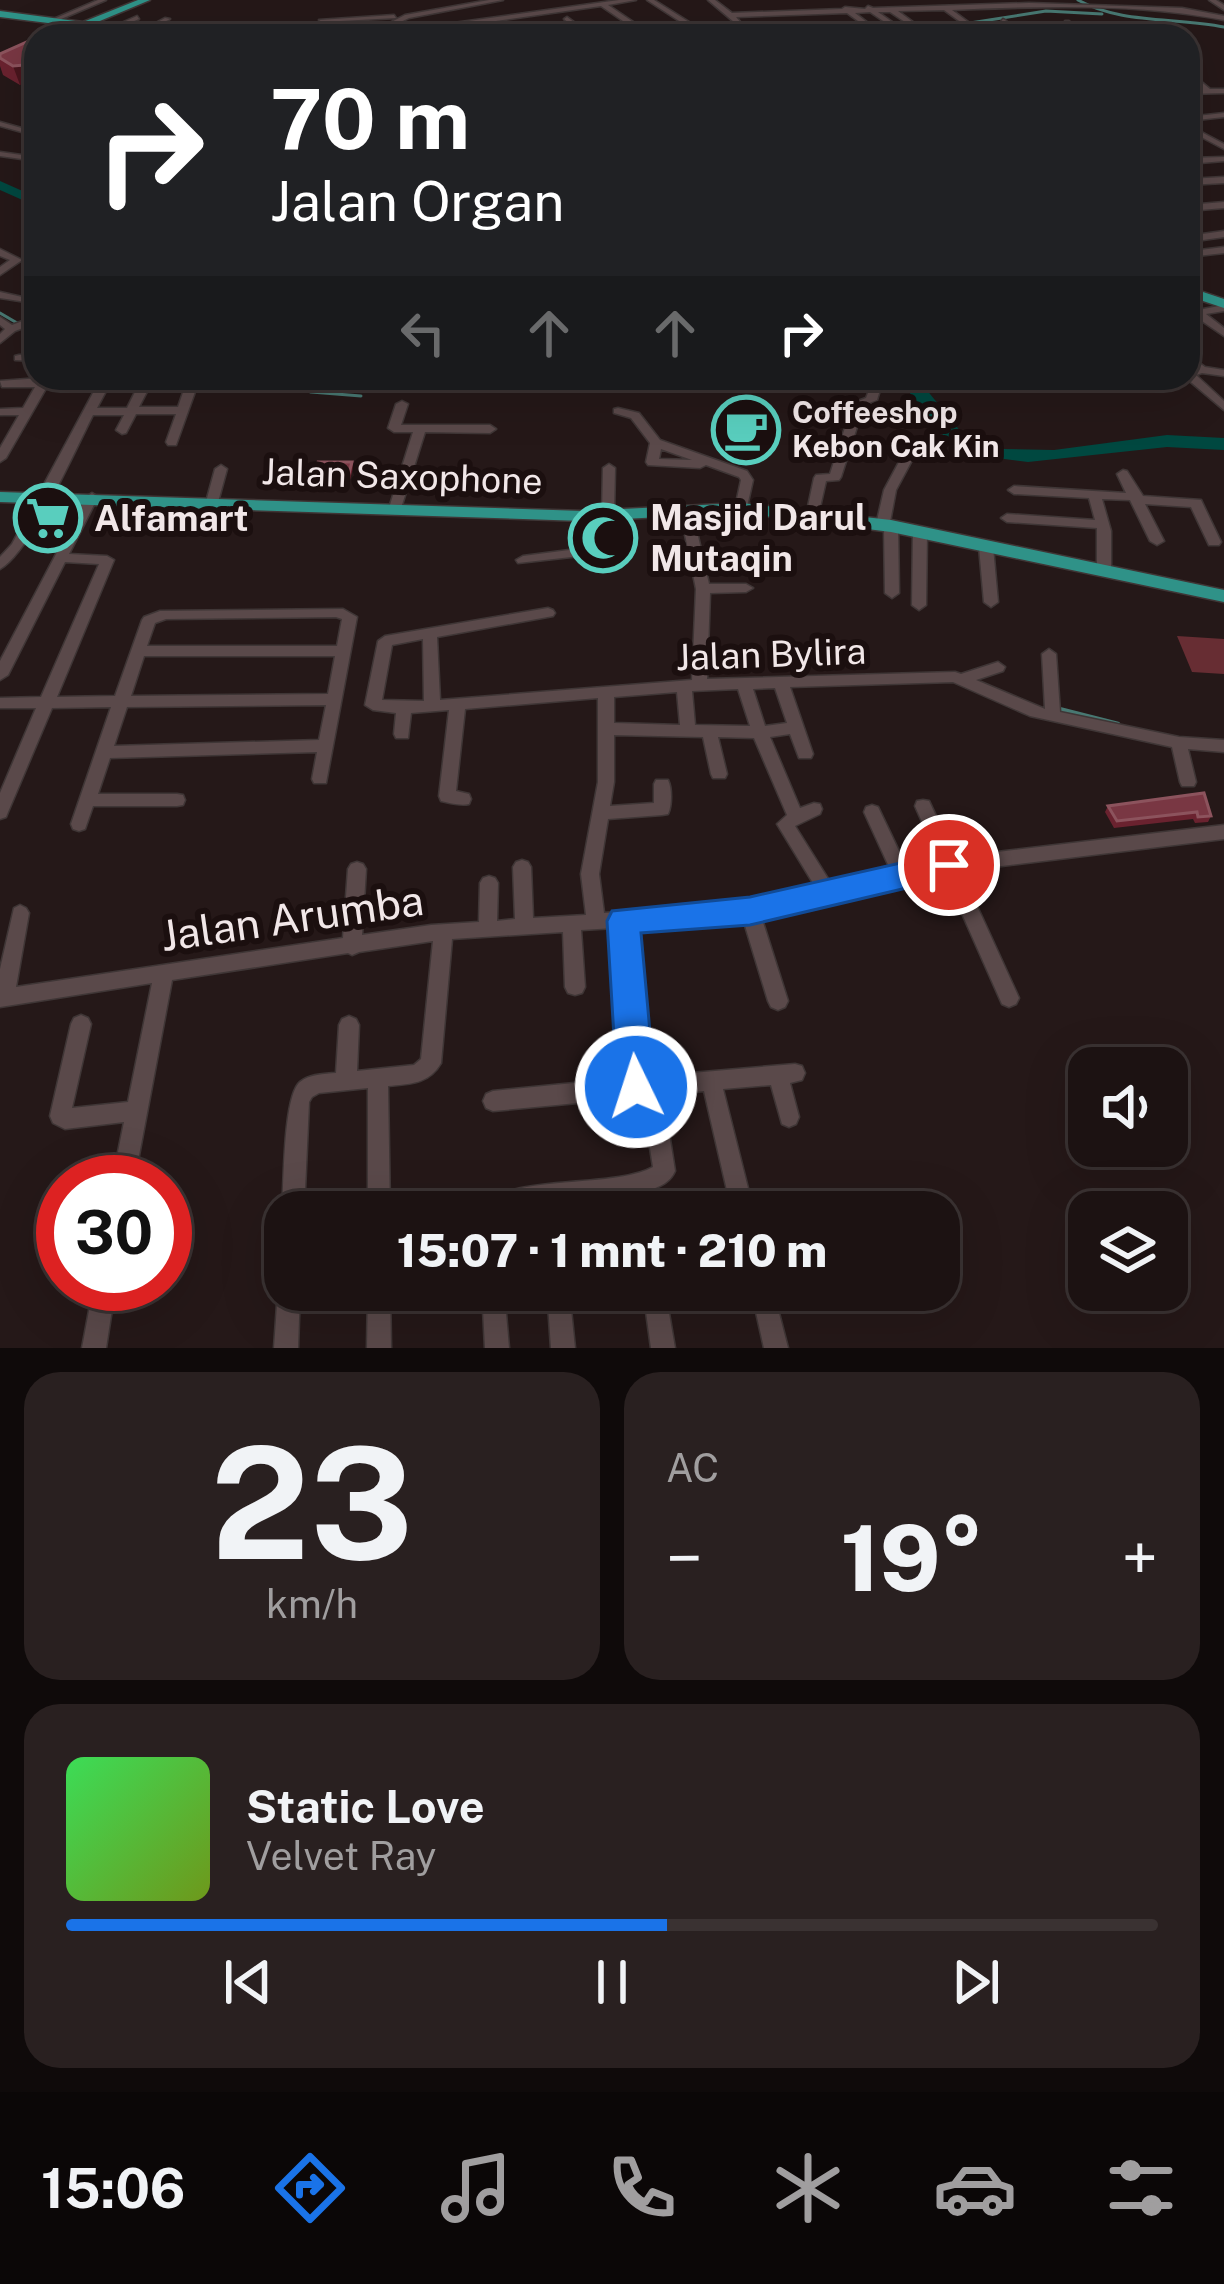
<!DOCTYPE html>
<html lang="id">
<head>
<meta charset="utf-8">
<style>
	:root { --surface:#1c1212; --page:#292020; --text:#f1f3f6; --muted:#a09e9f; --line:#3a3232; --accent:#1a73e8 }
	body { margin:0; font-family:"Public Sans",sans-serif; background:var(--page); color:var(--text); height:100vh; display:flex; flex-direction:column; font-size:45px; white-space:nowrap }
	* { box-sizing:border-box; margin:0 }
	p { font-size:39px; color:var(--muted) }
	.icon { flex:none; width:66px; height:66px; fill:none; stroke:currentColor; stroke-width:2; stroke-linecap:round; stroke-linejoin:round }
	.map { position:relative; height:1348px; overflow:hidden }
	.side { display:flex; flex-direction:column; gap:24px; padding:24px; background:#0f0a0a; flex:1 }
	.side>* { flex:none }
	.hud { position:absolute; left:24px; top:24px; width:1176px; height:366px; border-radius:36px; box-shadow:0 12px 48px #0002,0 0 0 3px var(--line); background:#202124; color:#fff; overflow:hidden }
	.controls { position:absolute; left:1068px; top:1047px; display:grid; gap:24px }
	.controls a { display:grid; place-items:center; width:120px; height:120px; border-radius:24px; background:var(--surface); box-shadow:0 12px 48px #0002,0 0 0 3px var(--line); font-size:60px }
	.speed { position:absolute; left:36px; top:1155px; display:flex; gap:24px; font-size:60px; font-weight:700; text-align:center }
	.speed>* { display:grid; place-content:center; width:156px; height:156px; border-radius:50%; background:var(--surface); box-shadow:0 12px 48px #0002,0 0 0 3px var(--line); line-height:1 }
	.speed .limit { border:18px solid #d22; background:#fff; color:#111 }
	.pin { position:absolute; display:grid; place-items:center; width:102px; height:102px; color:#fff; margin:-51px; border:6px solid #fff; border-radius:50%; box-shadow:0 3px 12px #0007 }
	.me { position:absolute; width:132px; margin:-66px; rotate:356deg; stroke-linejoin:round; filter:drop-shadow(0 0 9px #0008) }
	.turn { display:flex; align-items:center; gap:42px; height:252px; padding:0 48px; font-size:54px }
	.turn .icon { width:156px; height:156px; stroke-width:2.5 }
	.turn b { display:block; font-size:84px; line-height:102px }
	.lanes { display:flex; align-items:center; height:114px; padding:0 48px; background:#0003; justify-content:center; gap:60px; direction:ltr }
	.lanes .off { opacity:.35 }
	.big { font-size:90px; font-weight:800; line-height:1.1 }
	.side .tile { flex:1; display:flex; flex-direction:column; justify-content:center; gap:18px; min-width:0; padding:0 42px; border-radius:36px; background:var(--page) }
	.side .dial { align-items:center; gap:0 }
	.dial b { font-size:156px; line-height:1 }
	.song { display:flex; align-items:center; gap:36px }
	.cover { width:144px; height:144px; border-radius:18px; background:linear-gradient(135deg,hsl(130 70% 55%),hsl(80 70% 35%)) }
	.played { height:12px; border-radius:6px; background:linear-gradient(90deg,var(--accent) 55%,var(--line) 55%) }
	.keys { display:flex; justify-content:space-around; direction:ltr }
	.heat { display:flex; justify-content:space-between; align-items:center; font-size:66px; direction:ltr }
	.side .tiles { flex:1; display:grid; gap:24px; grid-template-columns:1fr 1fr }
	.tile:last-child { grid-column:span 2 }
	.trip { position:absolute; left:264px; top:1191px; width:696px; height:120px; border-radius:36px; background:var(--surface); box-shadow:0 12px 48px #0002,0 0 0 3px var(--line); font-weight:800; line-height:120px; text-align:center }
	.menu { display:flex; height:192px; justify-content:space-around; align-items:center; background:#0b0707; color:var(--muted) }
	.menu .icon { width:84px; height:84px }
	.menu .on { color:var(--accent) }
	.menu b { font-size:54px; color:var(--text) }
	.map>svg:first-child { display:block }
</style>
</head>
<body>
<div class="map">
<svg width="1224" height="1348" viewBox="0 0 1224 1348">
	<rect width="100%" height="100%" fill="#251818"/>
	<path fill="#672d33" d="M1177,636L1224,639V674L1192,672Z"/>
	<g fill="none" stroke-linecap="round" stroke-linejoin="round">
		<path stroke="#487872" stroke-width="3" d="M1078,0C1120,24 1176,17 1224,27
			M925,30L1046,11L1102,14
			M884,36L918,31
			M0,313L36,334
			M267,378L311,392L361,396"/>
		<path stroke="#487872" stroke-width="4.5" d="M1059,709L1118,724"/>
		<path fill="#004840" fill-rule="evenodd" d="M0,181L36,197V206L0,190Z
			M898,378H917L961,432L1003,449L1054,450L1167,435L1224,438V450L1167,447L1028,462L981,456L947,440Z"/>
		<defs>
			<path id="minor" d="M98,0H106L54,22L49,21Z
				M489,0H503L409,18L392,26H432L619,0H636L608,5L651,34L690,28L647,0H654L697,27L734,22L708,0H715L732,13L842,9L845,7L865,9L868,6L873,8L1029,3L1182,8L1224,16V20C1135,3 1042,6 952,10L987,36H980L944,10L898,11L925,31L923,34L890,12H878L905,31V33H901L870,12L855,13L885,36H879L847,13L736,17L742,24L666,36H645L601,6L432,30H384L372,36H364L405,15Z
				M1209,0H1216L1224,5V10Z
				M394,15L396,18L322,22L319,20Z
				M137,16L139,19L115,29L110,28Z
				M567,17L593,36H586L575,28L522,36H505L571,25L564,19Z
				M165,18L170,19L144,33L139,32Z
				M1003,19L1005,20L1023,36H1016L1001,22Z
				M1065,21H1069L1086,36H1079L1065,23Z
				M217,25L219,28L205,36H197Z
				M1188,71L1210,89H1224V93L1188,94V90L1202,89L1188,77Z
				M1224,113V117L1188,121V117Z
				M0,122L36,132V136L0,126Z
				M1188,125L1224,144V149L1188,130Z
				M0,152L36,157V161L0,156Z
				M1224,157V161L1188,164V158Z
				M1224,177V183L1188,185V179Z
				M1224,202V208L1188,211V205Z
				M1224,231V237L1196,241L1200,245L1192,251L1224,247V253L1188,257V236Z
				M0,249L22,260L0,275V267L10,260L0,256Z
				M0,292L31,299L26,302L0,298Z
				M1224,305V311L1206,314L1224,328V336L1196,317L1188,318V312Z
				M36,316V323L15,331L0,343V334L5,329L0,325V317L12,325Z
				M19,355H36V361L15,360V356Z
				M1188,355L1205,367L1224,370V376L1202,373L1196,375L1224,401V410L1186,378H1188V371L1194,369L1188,364Z
				M40,378H52L6,458L0,462V448L19,415H0V409L23,408L35,387H2L0,381Z
				M101,378H113L97,408H127L142,378H154L139,407H178L188,378H200L176,445H168L166,442L176,414H136L126,433L122,434L116,430L124,415H93C74,452 31,551 0,569V557L12,544Z
				M1163,378H1181L1151,388L1145,385Z
				M874,387L880,390L877,400L864,405L841,477L839,480L826,481L818,516L812,520L807,519L806,516L814,478L816,475L830,474L853,403L866,398L870,388Z
				M402,401L408,404L401,425H490L496,429L490,433L425,432L401,508L395,512L389,508L413,432H394L388,428L396,404Z
				M618,408L639,413L660,440L747,471L753,480L746,511L741,512L735,508L741,480L739,477L706,465L700,468L648,465L646,462L650,443L631,418L614,413V409ZM661,449L692,460L659,459Z
				M912,445L918,449L896,490L890,522L898,526L899,593L892,598L885,593L884,529L876,525L884,490L906,449Z
				M609,464L615,468L614,514L608,518L602,514L603,468Z
				M221,465L227,469L218,502L217,505H207L206,502L215,469Z
				M1123,470L1127,471L1143,496L1201,500L1221,542L1219,545H1209L1191,507L1145,504L1164,541L1157,545L1150,541L1130,500L1102,499L1111,531V570L1104,574L1097,570V528L1007,522L1001,518L1007,514L1095,520L1089,498L1014,494L1008,490L1014,486L1126,493L1117,474Z
				M92,493L98,497L69,554L107,556L114,560L57,697L115,696L142,620L144,617L160,611L343,609L357,617L326,783H314L312,779L317,752L110,758L98,794H177L183,795L185,800L183,805L177,806H93L85,829L79,831L73,829L71,824L111,707L52,708L8,812L6,817L0,819V793L36,708H0V698L41,697L99,564L65,562L8,675L0,680V661L86,497ZM336,617L342,619L337,646H147L155,623L166,619ZM144,656H335L328,694L131,696ZM326,705L319,740L114,746L127,707Z
				M686,506L692,510L709,584H746L753,588L746,592L710,593L707,679L955,672L961,674L998,662L1005,667L1003,671L976,680L1045,709L1042,654L1049,649L1056,654L1060,712L1179,737L1224,740V752L1188,749L1196,782L1194,786H1182L1180,782L1172,747L1030,716L953,682L790,687L813,754L811,758H799L790,734L770,737L800,808L814,803L820,804L822,809L820,814L795,826L832,885L891,871L864,812L866,807L872,805L878,807L907,868L939,860L915,806L917,801L923,800L929,801L955,857L1224,825V839L961,871L1019,998L1016,1004L1009,1007L1002,1004L944,873L761,916L788,1001L785,1007L778,1010L771,1007L768,1001L743,919L634,927L645,1077L795,1064L802,1066L805,1073L802,1080L790,1083L799,1117L796,1124L789,1127L782,1124L771,1085L723,1089L754,1212H732L704,1091L663,1095L675,1171C670,1183 660,1186 648,1191L652,1212H630L627,1197L561,1205V1212H539V1208L511,1212H478C498,1172 612,1190 653,1167L642,1097L493,1111L486,1108L483,1101L486,1094L493,1091L625,1078L615,928L581,930L585,987L582,993L575,995L568,993L565,987L563,932L452,939L441,1063C429,1084 410,1084 388,1086L390,1212H368V1088L319,1093L312,1097L309,1102L304,1212H285V1219L282,1212C284,1186 283,1096 300,1082C310,1074 324,1074 336,1073L339,1025L342,1019L349,1016L356,1019L359,1025L357,1071L414,1065L421,1059L433,941L359,952L352,955L348,953L172,980L134,1182H112L124,1122L65,1129L53,1123L50,1116L71,1024L74,1018L81,1015L88,1018L91,1024L72,1108L128,1102L152,983L0,1007V969L14,908L20,905L26,908L29,913L16,987L343,938L348,869L351,864L357,862L363,864L366,869L362,935L431,925L479,922L480,883L483,878L489,876L495,878L498,883L497,921L515,919L513,867L516,862L522,860L528,862L531,867L533,918L586,915L581,874L598,782V698L465,709L456,791L469,794L471,799L469,804C460,806 450,803 441,801L439,796L449,710L411,713L408,738H396L394,734L396,713L373,710L365,705L378,641L385,636L548,608L553,610L555,613L553,616L437,637L440,700L692,680L696,589L680,510ZM423,639L424,701L382,700L392,645ZM775,688L787,723L765,726L753,689ZM738,689L750,726L695,725L692,691ZM677,692L680,725L614,723V697ZM614,735L703,737L711,774L713,778H725L727,774L718,737L754,738L787,815L777,824L816,888L750,903L604,913L599,874L608,819L662,815L668,814C672,805 672,788 668,780H656L654,784V803L610,806L614,782Z
				M583,512L589,516L591,552L589,555L518,563L516,560L523,556L577,549V516Z
				M920,528L927,532L926,605L919,610L912,605L913,532Z
				M986,543L993,547L998,602L991,607L984,602L979,547Z
				M285,1280V1290H300L298,1348H274L278,1290L281,1282Z
				M94,1284H116L106,1348H82Z
				M368,1290H390L391,1348H367Z
				M482,1290H504L509,1348H485Z
				M547,1290H569L575,1348H551Z
				M643,1290H665L675,1348H651Z
				M751,1290H773L788,1348H764Z"/>
			<path id="major" d="M138,0H150L95,23L180,36H153L0,17V11L83,22Z
				M1188,287L1224,299V308L1188,296Z
				M0,492L583,511L741,503L891,520L1224,590V602L891,532L741,513L583,521L0,502Z"/>
		</defs>
		<use href="#minor" stroke="#3f3636" stroke-width="3"/>
		<use href="#major" stroke="#3f3636" stroke-width="3"/>
		<use href="#minor" fill="#5a494a" fill-rule="evenodd"/>
		<use href="#major" fill="#2f9288" fill-rule="evenodd"/>
	</g>
	<path fill="#6a222f" d="M36,40L20,85L3,75L0,66V54Z
		M352,462L353,468L348,488H313L311,481Z
		M54,498L59,511L53,524H42L37,511Z
		M594,521L624,540L623,547L595,550Z
		M1204,793L1211,816L1208,822L1195,823L1193,819L1114,828L1105,812L1108,806Z"/>
	<path fill="#48151d" d="M36,64V83L20,85L13,66Z
		M54,498L59,511L53,524L48,511Z"/>
	<path fill="#793743" stroke="#8c535d" stroke-width="3" d="M36,40V64L13,66L0,58V54L29,41Z
		M318,462H352L347,481H311Z
		M44,498H54L48,511H37Z
		M618,518L624,540L595,543L594,521Z
		M1204,793L1211,816L1198,817L1197,812L1117,821L1108,806Z"/>
	<path fill="#1a73e8" stroke="#114b97" stroke-width="3" d="M949,852L960,856L965,865L960,874L949,878L750,925L641,933L655,1087L649,1100L636,1105L623,1100L617,1087L607,921L612,911L750,897Z"/>
	<defs>
		<symbol id="cafe-ring" viewBox="-11 -11 22 22"><circle r="9.5" fill="#1b0f0f" stroke="#59cebe" stroke-width="1.5"/><path d="M-5.5-4.5H6V0H3Q3 3.5 0 3.5H-2.5Q-5.5 3.5-5.5 0ZM3-3.2v2h1.7v-2ZM-6 4.5H4V6H-6Z" fill="#59cebe"/></symbol>
		<symbol id="supermarket-ring" viewBox="-11 -11 22 22"><circle r="9.5" fill="#1b0f0f" stroke="#59cebe" stroke-width="1.5"/><path d="M-6-5.5h2.5l.6 2H6L4.5 2H-2.5L-4.4-4H-6ZM-1.5 3.2a1.3 1.3 0 1 0 .1 0ZM3 3.2a1.3 1.3 0 1 0 .1 0Z" fill="#59cebe"/></symbol>
		<symbol id="mosque-ring" viewBox="-11 -11 22 22"><circle r="9.5" fill="#1b0f0f" stroke="#59cebe" stroke-width="1.5"/><path d="M3.5-4.9A6 6 0 1 0 3.5 4.9A5 5 0 1 1 3.5-4.9Z" fill="#59cebe"/></symbol>
	</defs>
	<g fill-rule="evenodd">
		<use href="#cafe-ring" x="708" y="392" width="76" height="76"/>
		<use href="#supermarket-ring" x="10" y="480" width="76" height="76"/>
		<use href="#mosque-ring" x="565" y="500" width="76" height="76"/>
	</g>
	<g text-anchor="middle" stroke-width="12" stroke-linejoin="round" paint-order="stroke">
		<g font-size="30" font-weight="bold" fill="#f1e7e8" stroke="#1b0f0f" text-anchor="start">
			<text x="792" y="423">Coffeeshop<tspan x="792" dy="34">Kebon Cak Kin</tspan></text>
		</g>
		<g font-size="36" fill="#f1e7e8" stroke="#1b0f0f">
			<text transform="translate(402 476) rotate(2)" y="13">Jalan Saxophone</text>
			<text transform="translate(771 654) rotate(-2)" y="13">Jalan Bylira</text>
		</g>
		<g font-size="36" font-weight="bold" fill="#f1e7e8" stroke="#1b0f0f" text-anchor="start">
			<text x="650" y="530">Masjid Darul<tspan x="650" dy="41">Mutaqin</tspan></text>
			<text x="94" y="531">Alfamart</text>
		</g>
		<g font-size="42" fill="#f1e7e8" stroke="#1b0f0f">
			<text transform="translate(292 918) rotate(-8)" y="15">Jalan Arumba</text>
		</g>
	</g>
</svg>
<div class="controls">
<a><svg class="icon" aria-label="sound" viewBox="0 0 24 24"><path d="M4 9h4l5-4v14l-5-4H4zM17 9q2 3 0 6"/></svg></a>
<a><svg class="icon" aria-label="layers" viewBox="0 0 24 24"><path d="M12 4l9 5-9 5-9-5zM3 14l9 5 9-5"/></svg></a>
</div>
<div class="speed"><div class="limit">30</div></div>
<div class="pin" style="left:949px;top:865px;background:#d93025"><svg class="icon" aria-label="arrive" viewBox="0 0 24 24"><path d="M6 21V4h12l-3 4 3 4H6"/></svg></div>
<svg class="me" style="left:636px;top:1087px" viewBox="-20 -20 40 40"><circle r="17" fill="#1a73e8" stroke="#fff" stroke-width="3"/><path d="M0-11L8 9 0 5-8 9z" fill="#fff"/></svg>
<div class="trip">15:07 · 1 mnt · 210 m</div>
<div class="hud">
<div class="turn"><svg class="icon" aria-label="right" viewBox="0 0 24 24"><path d="M7 20v-9h11M14 6l5 5-5 5"/></svg><div><b>70 m</b>Jalan Organ</div></div>
<div class="lanes"><svg class="icon off" aria-label="left" viewBox="0 0 24 24"><path d="M17 20v-9H6M10 6l-5 5 5 5"/></svg><svg class="icon off" aria-label="ahead" viewBox="0 0 24 24"><path d="M12 20V5M6 11l6-6 6 6"/></svg><svg class="icon off" aria-label="ahead" viewBox="0 0 24 24"><path d="M12 20V5M6 11l6-6 6 6"/></svg><svg class="icon" aria-label="right" viewBox="0 0 24 24"><path d="M7 20v-9h11M14 6l5 5-5 5"/></svg></div>
</div>
</div>
<section class="side">
<div class="tiles">
<div class="tile dial"><b>23</b><p>km/h</p></div>
<div class="tile"><p>AC</p>
<div class="heat"><a>−</a><b class="big">19°</b><a>+</a></div>
</div>
<div class="tile">
<div class="song"><i class="cover"></i><div><b>Static Love</b><p>Velvet Ray</p></div></div>
<div class="played"></div>
<div class="keys"><svg class="icon" aria-label="previous" viewBox="0 0 24 24"><path d="M18 5L8 12l10 7zM5 5v14"/></svg><svg class="icon" aria-label="pause" viewBox="0 0 24 24"><path d="M8 5v14M16 5v14"/></svg><svg class="icon" aria-label="next" viewBox="0 0 24 24"><path d="M6 5l10 7-10 7zM19 5v14"/></svg></div>
</div>
</div>
</section>
<nav class="menu">
<b>15:06</b>
<svg class="icon on" aria-label="directions" viewBox="0 0 24 24"><path d="M12 3l9 9-9 9-9-9zM9 14v-3h6M13 9l2 2-2 2"/></svg>
<svg class="icon" aria-label="music" viewBox="0 0 24 24"><path d="M9 18V5l10-2v13"/><circle cx="6" cy="18" r="3"/><circle cx="16" cy="16" r="3"/></svg>
<svg class="icon" aria-label="phone" viewBox="0 0 24 24"><path d="M5 4h4l2 5-3 2q2 4 5 5l2-3 5 2v4C11 20 4 13 5 4z"/></svg>
<svg class="icon" aria-label="climate" viewBox="0 0 24 24"><path d="M12 3v18M4 7l16 10M4 17L20 7"/></svg>
<svg class="icon" aria-label="car" viewBox="0 0 24 24"><path d="M5 17H2v-5l4-1 3-4h7l3 4 3 1v5h-3M9 17h6M6 11h13"/><circle cx="7" cy="17" r="2"/><circle cx="17" cy="17" r="2"/></svg>
<svg class="icon" aria-label="filters" viewBox="0 0 24 24"><path d="M4 7h16M4 17h16"/><circle cx="9" cy="7" r="2"/><circle cx="15" cy="17" r="2"/></svg>
</nav>
</body>
</html>
